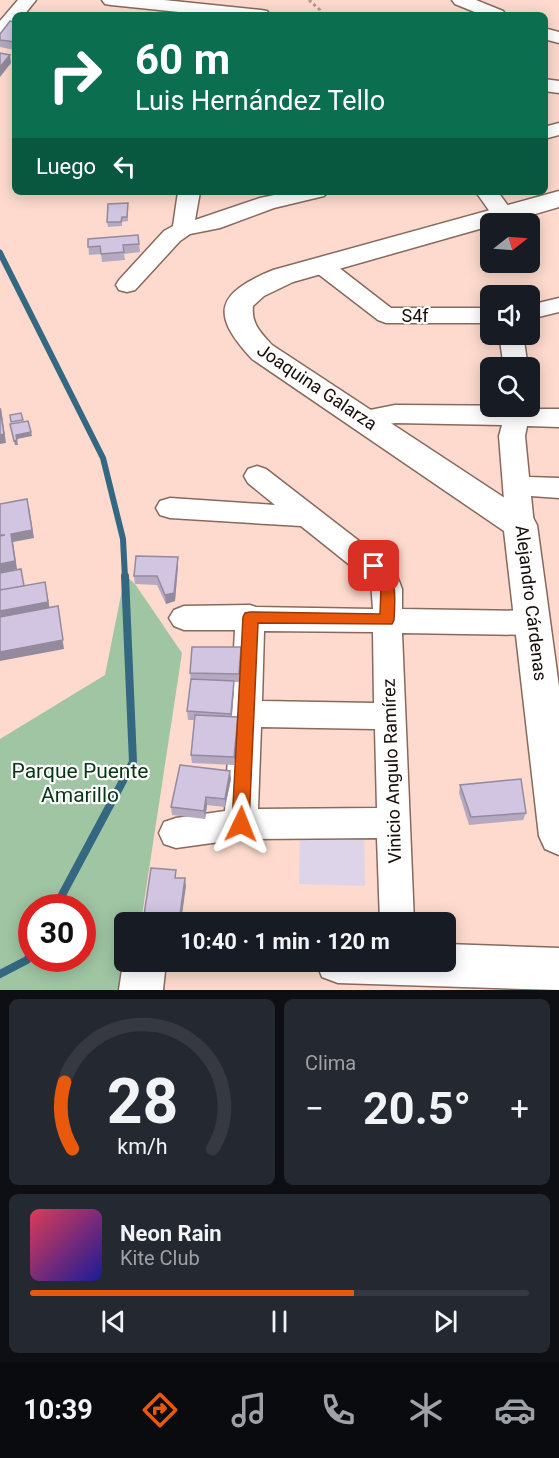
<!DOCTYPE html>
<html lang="es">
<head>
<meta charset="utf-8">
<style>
	:root { --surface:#171b24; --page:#242831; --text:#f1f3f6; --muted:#9ea1a6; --line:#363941; --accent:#ea580c }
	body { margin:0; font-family:Roboto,sans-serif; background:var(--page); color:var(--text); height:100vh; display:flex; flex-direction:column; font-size:22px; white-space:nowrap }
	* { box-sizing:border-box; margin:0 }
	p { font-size:20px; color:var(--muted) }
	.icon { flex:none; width:33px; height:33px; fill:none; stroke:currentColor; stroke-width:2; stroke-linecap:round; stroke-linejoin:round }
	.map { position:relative; height:990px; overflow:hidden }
	.side { display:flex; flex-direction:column; gap:9px; padding:9px; background:#0d0f14; flex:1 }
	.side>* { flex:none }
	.guide { position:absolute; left:12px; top:12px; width:536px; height:183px; border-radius:9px; box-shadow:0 3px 15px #0003; background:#0b6e4f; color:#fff; overflow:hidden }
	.needle { width:39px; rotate:73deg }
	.controls { position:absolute; left:480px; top:213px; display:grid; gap:12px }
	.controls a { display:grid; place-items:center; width:60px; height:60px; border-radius:9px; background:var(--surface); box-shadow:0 3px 15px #0003; font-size:30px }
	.speed { position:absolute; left:18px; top:894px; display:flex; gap:12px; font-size:30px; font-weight:700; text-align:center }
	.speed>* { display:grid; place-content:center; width:78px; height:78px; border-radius:50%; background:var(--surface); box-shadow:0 3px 15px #0003; line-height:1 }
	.speed .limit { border:9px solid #d22; background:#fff; color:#111 }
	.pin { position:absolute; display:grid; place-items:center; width:51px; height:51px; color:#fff; margin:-26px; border-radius:12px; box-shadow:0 3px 9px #0006 }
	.me { position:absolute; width:66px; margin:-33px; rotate:2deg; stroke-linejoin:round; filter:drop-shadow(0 0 4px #0008) }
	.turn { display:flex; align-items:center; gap:21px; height:126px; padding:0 24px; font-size:27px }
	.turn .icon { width:78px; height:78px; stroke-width:2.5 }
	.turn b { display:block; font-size:42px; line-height:51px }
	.then { display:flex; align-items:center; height:57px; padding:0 24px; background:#0003; gap:12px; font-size:22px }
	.big { font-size:45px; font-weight:700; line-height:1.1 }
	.side .card { flex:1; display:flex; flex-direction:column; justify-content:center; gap:9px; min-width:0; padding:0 21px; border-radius:9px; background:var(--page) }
	.side .dial { align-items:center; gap:0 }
	.dial svg { height:156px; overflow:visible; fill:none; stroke:var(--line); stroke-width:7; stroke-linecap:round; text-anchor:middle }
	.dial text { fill:var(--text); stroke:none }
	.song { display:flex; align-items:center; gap:18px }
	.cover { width:72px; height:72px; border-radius:9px; background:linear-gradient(135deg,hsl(350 70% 55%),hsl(240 70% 35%)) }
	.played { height:6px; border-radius:3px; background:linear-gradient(90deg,var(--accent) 65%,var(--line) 65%) }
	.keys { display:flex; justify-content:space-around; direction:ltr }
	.heat { display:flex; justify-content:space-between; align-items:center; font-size:33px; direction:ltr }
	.side .tiles { flex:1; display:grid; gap:9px; grid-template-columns:1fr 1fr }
	.card:last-child { grid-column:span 2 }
	.trip { position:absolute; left:114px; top:912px; width:342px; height:60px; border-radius:9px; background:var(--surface); box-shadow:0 3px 15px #0003; font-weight:700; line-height:60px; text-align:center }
	.tab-bar { display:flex; height:96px; justify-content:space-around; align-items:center; background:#090b0e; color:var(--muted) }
	.tab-bar .icon { width:42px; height:42px }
	.tab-bar .selected { color:var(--accent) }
	.tab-bar b { font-size:27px; color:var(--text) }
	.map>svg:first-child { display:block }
</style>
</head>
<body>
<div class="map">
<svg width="559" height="990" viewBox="0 0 559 990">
	<rect width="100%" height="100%" fill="#fddacd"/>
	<path fill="#ddd4ea" d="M300,831L364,833L365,886L299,884Z"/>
	<path fill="#9fc5a3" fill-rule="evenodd" d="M125,575L135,584L182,653L141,922H124V962H138L136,990H0V739L105,675ZM32,908H82V958H32Z"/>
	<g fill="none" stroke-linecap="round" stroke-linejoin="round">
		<path stroke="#336880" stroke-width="5" d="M0,252L1,254"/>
		<path stroke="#336880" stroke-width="6" d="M0,253L103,458L123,539L125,578"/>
		<path stroke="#336880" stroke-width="8" d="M55,908L133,762L125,576
			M0,974L27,960L32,952"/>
		<defs>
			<path id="street" d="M18,0H36L24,15H15C15,26 12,35 0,37V21Z
				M102,0H164L261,10L267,11L270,15H208L111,5L105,4Z
				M452,0H476L503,11L506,15H482L455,4Z
				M544,28L559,32V43L544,39Z
				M544,79L559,81V93L544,91Z
				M559,123V135L544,139V127Z
				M178,192H200L195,220L260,198L288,192H328L324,196L274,208L220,228L190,234L180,241L135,290L127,292L119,290L116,285L119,280L164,231L173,226Z
				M476,192H498L514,214L511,219L503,220L495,219Z
				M321,258L329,260L391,308H490V323H386L378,320L313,270L310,265L313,260Z
				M559,298V312L530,319V305Z
				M499,334H523L528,368H504Z
				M530,402L531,409H559V427L527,426L525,436L529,477L559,478V498L531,496L534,525L530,532L520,535L510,532L506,525L499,436L502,425L395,423L364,428L355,425L351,419L355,413L395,405L530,406Z
				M257,466L266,469L394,568L402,589V609L533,611L543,615L548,623L543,631L533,635L402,633L414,922H380L377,838L241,839L176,848L164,844L159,833L164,822L176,818L225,811L235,630H184L174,626L169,618L174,610L184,606L250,605L256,607L373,609L371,582L301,526L170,518L160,515L156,508L160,501L170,498L275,505L248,483L244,476L248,469ZM264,631L373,632L374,703L262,701ZM261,727L375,729L377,808L258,809Z"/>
			<path id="secondary" d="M559,191V207L501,224H490V226L293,282L264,296L253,306C251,324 261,333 272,345L532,516L537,525L559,687V855L545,849L539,836L504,531L252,359C209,313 217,293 273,270Z
				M446,944L559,948V990L338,983L322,977L316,962H446Z
				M124,956V962H166L163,990H119Z"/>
		</defs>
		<use href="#street" stroke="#88695e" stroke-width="3"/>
		<use href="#secondary" stroke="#88695e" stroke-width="3"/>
		<path stroke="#b3988d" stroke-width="3" stroke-dasharray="3 3" stroke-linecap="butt" d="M309,0L320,10L321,15"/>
		<use href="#street" fill="#fff" fill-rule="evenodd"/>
		<use href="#secondary" fill="#fff" fill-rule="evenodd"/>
	</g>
	<path fill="#b5a9c2" d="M15,22V50L0,47V34Z
		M128,203V221L122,222V226L108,227L107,222Z
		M138,235L140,252L124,254L125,260L102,262L101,254L89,255L88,239Z
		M178,557V566L175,601L166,604L157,585L135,584L134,576Z
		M241,656L239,682H234V689L232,717L238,725L234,765L192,763L191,755L195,720H188L187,711L191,681L190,673Z
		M231,779L225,807L207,805L205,819L172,815L171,807Z
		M460,785L526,813L523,820L469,825L459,793Z"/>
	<path fill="#938a9e" d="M10,55L11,63L0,77V67Z
		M1,408L6,443L0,444V435Z
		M31,432L32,436L17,439L16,435Z
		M17,440L18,445H15L14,441Z
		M29,507L34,538L13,542L17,569L0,573V564L11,534Z
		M178,557V566L175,601L166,604L165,595Z
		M45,582L50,610L0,619V611Z
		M59,615L64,649L0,661V652Z
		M234,681V689L231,722V714Z
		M238,717V725L234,765V757Z
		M230,771L231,779L225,807V799Z
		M206,797L207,805L205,819L204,811Z
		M185,878L186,886L181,922H179Z"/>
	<path fill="#d2c5e2" stroke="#938a9e" stroke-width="1.5" d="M10,21L15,22V42L0,40V34Z
		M0,53L10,55L0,67Z
		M128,203L127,217H122L121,222H107L108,204Z
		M138,235L139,244L123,245L124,252L101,254L100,246L88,247V239Z
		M0,408L4,434L0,435Z
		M21,413L23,420L11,422L10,415Z
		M28,421L31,432L16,435L17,440L14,441L10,424Z
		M27,499L32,530L11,534L15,561L0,564V536L5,535H0V504Z
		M136,556L178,557L174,593L165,595L157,576H134Z
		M21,569L24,586L0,590V573Z
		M45,582L48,602L0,611V590Z
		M58,606L63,640L0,652V617Z
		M192,647H241L239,674L190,673Z
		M191,679L234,681L231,714L187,711Z
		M195,715L238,717L234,757L191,755Z
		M180,765L230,771L225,799L206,797L204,811L171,807Z
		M521,779L526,813L471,817L460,785Z
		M151,868L176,870L175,878H185L179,922H143Z"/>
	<path fill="#ea580c" stroke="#983908" stroke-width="1.5" d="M374,561C399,569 395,599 394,620L392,624L258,623L249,824L247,829L241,831L235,829L232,824L243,617L245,613L250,612L380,614L381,588L378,578L367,566L369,562Z"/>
	<g text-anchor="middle" stroke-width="4.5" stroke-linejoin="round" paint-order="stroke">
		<g font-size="18" fill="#160b07" stroke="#fff">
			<text x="415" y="322">S4f</text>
			<text transform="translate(317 387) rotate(34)" y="6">Joaquina Galarza</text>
			<text transform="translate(531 603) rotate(83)" y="6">Alejandro Cárdenas</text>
			<text transform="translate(392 771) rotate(-92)" y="6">Vinicio Angulo Ramírez</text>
		</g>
		<g font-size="21" fill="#073514" stroke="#fff">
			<text x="80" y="778">Parque Puente<tspan x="80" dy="24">Amarillo</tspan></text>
		</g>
	</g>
</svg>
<div class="controls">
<a><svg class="needle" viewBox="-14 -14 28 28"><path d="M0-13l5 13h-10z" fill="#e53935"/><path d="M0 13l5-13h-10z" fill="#9ea1a6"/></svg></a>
<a><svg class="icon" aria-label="sound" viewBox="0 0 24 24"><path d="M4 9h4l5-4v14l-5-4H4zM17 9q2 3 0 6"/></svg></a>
<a><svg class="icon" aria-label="search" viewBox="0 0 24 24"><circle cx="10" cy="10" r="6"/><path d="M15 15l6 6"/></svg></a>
</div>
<div class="speed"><div class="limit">30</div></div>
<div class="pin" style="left:374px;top:566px;background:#d93025"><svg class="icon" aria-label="arrive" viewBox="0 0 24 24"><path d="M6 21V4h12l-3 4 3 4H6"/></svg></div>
<svg class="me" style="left:241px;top:824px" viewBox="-20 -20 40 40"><path d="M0-17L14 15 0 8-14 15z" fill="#ea580c" stroke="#fff" stroke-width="4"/></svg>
<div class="trip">10:40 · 1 min · 120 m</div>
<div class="guide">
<div class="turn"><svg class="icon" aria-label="right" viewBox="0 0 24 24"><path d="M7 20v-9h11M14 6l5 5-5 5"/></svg><div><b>60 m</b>Luis Hernández Tello</div></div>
<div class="then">Luego<svg class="icon" aria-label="left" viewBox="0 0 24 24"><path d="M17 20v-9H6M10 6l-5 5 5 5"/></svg></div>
</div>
</div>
<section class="side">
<div class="tiles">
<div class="card dial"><svg viewBox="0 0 100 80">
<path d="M14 69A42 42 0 1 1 86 69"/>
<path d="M14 69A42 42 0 0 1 10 35" stroke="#ea580c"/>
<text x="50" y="56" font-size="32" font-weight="700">28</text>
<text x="50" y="72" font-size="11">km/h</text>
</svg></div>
<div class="card"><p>Clima</p>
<div class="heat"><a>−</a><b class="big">20.5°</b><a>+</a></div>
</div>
<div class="card">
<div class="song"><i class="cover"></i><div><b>Neon Rain</b><p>Kite Club</p></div></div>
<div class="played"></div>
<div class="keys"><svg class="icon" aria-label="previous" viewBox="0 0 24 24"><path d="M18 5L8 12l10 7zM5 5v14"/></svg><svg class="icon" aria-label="pause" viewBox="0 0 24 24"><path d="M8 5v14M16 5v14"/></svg><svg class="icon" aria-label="next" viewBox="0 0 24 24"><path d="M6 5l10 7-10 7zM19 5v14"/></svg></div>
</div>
</div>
</section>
<nav class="tab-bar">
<b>10:39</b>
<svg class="icon selected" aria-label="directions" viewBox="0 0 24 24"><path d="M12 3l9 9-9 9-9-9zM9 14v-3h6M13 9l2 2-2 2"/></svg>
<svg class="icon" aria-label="music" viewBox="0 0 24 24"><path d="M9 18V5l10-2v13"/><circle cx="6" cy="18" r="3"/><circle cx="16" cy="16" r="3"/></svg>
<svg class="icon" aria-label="phone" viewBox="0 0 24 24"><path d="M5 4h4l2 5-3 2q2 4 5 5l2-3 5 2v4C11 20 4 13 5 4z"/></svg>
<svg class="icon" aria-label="climate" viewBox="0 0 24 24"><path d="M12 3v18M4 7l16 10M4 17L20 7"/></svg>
<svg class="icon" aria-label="car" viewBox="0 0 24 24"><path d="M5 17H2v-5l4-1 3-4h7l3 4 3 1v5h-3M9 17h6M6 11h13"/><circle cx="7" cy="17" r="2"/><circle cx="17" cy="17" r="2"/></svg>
</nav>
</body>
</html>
